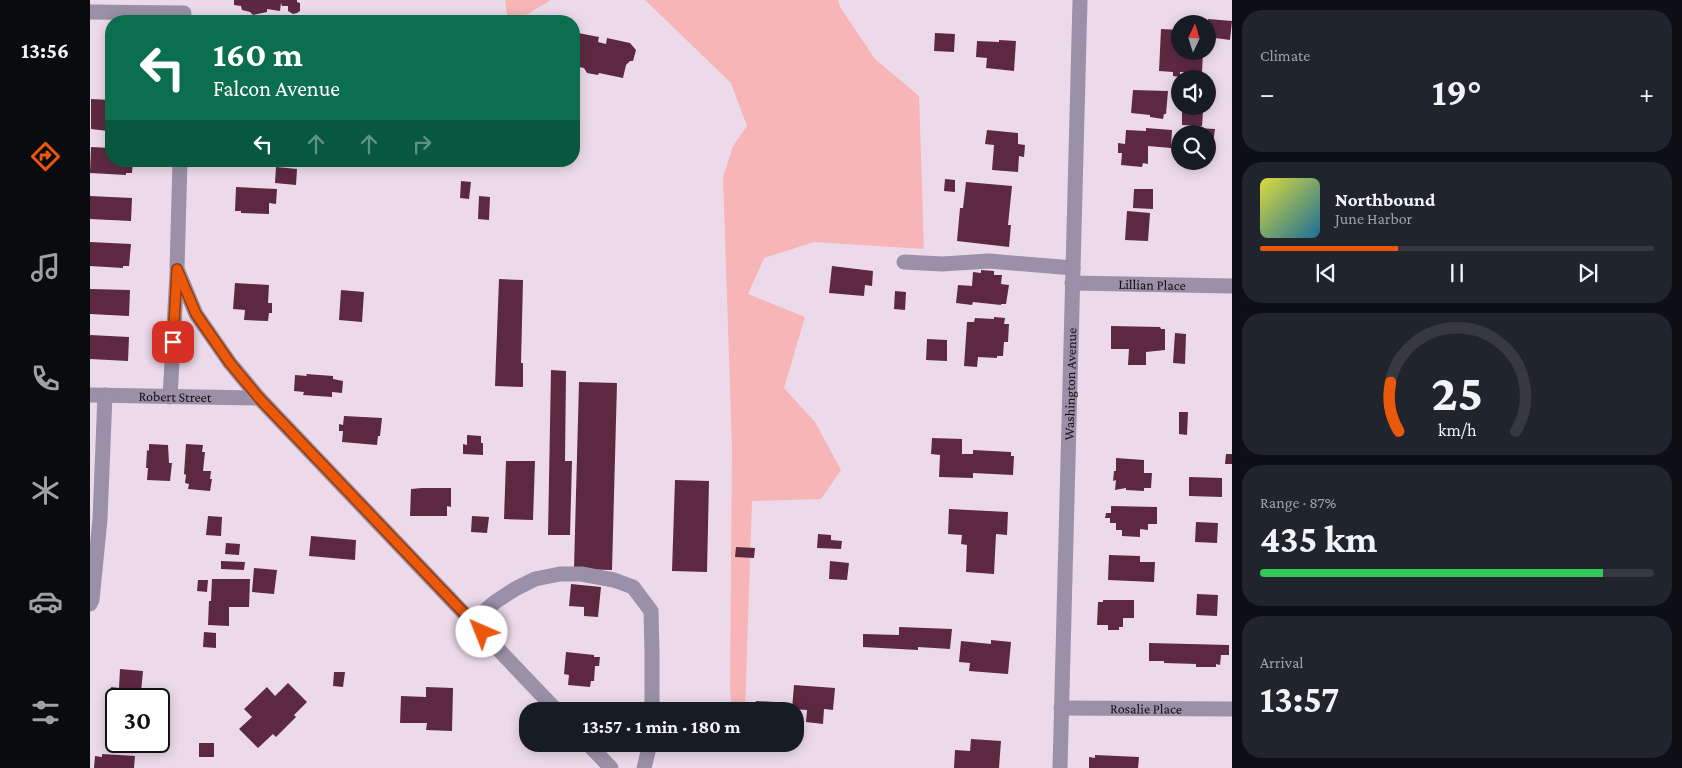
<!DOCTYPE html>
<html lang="en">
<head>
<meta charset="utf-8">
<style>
	:root { --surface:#171b24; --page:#20242c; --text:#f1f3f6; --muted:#9ea1a6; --line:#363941; --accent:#ea580c }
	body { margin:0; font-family:"Crimson Pro",serif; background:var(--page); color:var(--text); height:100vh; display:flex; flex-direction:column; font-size:19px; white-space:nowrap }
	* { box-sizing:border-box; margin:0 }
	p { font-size:16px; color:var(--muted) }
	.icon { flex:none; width:28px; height:28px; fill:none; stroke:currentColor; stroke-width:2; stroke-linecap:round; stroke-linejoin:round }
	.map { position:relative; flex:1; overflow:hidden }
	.sheet { display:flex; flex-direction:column; gap:10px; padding:10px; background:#0d0f14; width:450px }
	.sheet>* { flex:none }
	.hud { position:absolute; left:15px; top:15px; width:475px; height:152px; border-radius:20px; box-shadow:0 2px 12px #0003; background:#0b6e4f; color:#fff; overflow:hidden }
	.needle { width:32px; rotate:4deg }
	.controls { position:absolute; left:1081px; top:15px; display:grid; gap:10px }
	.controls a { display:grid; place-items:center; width:45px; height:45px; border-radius:50%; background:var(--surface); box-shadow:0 2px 12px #0003; font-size:25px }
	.speed { position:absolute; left:15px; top:688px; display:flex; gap:10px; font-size:25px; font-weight:700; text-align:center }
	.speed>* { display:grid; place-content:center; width:65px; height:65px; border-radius:50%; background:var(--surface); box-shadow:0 2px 12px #0003; line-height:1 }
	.speed .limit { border:2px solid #111; border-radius:8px; background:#fff; color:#111 }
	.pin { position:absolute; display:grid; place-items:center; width:42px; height:42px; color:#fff; margin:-21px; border-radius:10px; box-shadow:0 2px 8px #0006 }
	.me { position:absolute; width:55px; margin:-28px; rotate:316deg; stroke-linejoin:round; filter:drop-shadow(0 0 4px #0008) }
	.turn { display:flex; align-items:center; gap:18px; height:105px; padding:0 25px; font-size:22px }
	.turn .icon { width:65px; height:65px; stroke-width:2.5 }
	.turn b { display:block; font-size:35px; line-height:42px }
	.lanes { display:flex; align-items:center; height:48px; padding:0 25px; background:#0003; justify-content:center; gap:25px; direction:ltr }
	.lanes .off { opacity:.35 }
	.big { font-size:38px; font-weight:700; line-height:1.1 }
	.sheet .tile { flex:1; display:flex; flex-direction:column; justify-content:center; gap:8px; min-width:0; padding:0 18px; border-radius:20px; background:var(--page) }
	.sheet .dial { align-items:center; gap:0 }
	.dial svg { height:130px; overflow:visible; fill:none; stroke:var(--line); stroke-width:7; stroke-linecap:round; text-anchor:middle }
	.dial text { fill:var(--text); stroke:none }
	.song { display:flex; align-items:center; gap:15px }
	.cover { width:60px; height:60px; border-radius:8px; background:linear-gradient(135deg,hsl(60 70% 55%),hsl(200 70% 35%)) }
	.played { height:5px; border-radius:2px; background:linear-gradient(90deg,var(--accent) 35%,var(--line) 35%) }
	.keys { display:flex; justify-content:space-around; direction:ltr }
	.heat { display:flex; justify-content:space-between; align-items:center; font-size:28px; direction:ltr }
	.charge { height:8px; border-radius:4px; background:linear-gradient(90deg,#34c759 87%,var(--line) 0) }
	.trip { position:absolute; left:429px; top:702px; width:285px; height:50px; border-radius:20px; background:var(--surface); box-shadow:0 2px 12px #0003; font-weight:700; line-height:50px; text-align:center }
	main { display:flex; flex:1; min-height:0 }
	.tabs { display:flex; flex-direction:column; width:90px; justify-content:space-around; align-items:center; background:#090b0e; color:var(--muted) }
	.tabs .icon { width:35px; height:35px }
	.tabs .on { color:var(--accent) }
	.tabs b { font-size:22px; color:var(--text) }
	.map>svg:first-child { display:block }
</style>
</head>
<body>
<main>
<nav class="tabs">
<b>13:56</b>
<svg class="icon on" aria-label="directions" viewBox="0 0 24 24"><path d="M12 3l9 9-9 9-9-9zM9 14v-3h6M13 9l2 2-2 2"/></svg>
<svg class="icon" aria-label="music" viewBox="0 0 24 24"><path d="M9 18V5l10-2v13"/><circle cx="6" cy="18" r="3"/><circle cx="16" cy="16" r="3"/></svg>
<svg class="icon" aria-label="phone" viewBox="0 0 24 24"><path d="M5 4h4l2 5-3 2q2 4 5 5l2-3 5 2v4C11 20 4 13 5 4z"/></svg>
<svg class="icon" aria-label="climate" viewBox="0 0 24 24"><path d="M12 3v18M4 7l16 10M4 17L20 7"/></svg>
<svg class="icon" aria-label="car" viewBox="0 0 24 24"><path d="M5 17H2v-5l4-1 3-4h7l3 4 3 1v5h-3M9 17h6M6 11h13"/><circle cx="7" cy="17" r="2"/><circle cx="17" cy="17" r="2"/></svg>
<svg class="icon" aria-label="filters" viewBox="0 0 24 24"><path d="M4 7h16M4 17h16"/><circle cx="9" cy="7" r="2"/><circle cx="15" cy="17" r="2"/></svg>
</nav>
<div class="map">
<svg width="1142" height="768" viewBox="0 0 1142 768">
	<rect width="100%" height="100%" fill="#ecdaea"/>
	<path fill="#f7b5b7" d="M415,0H461L426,21H418Z
		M555,0H748L750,7L785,59L829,96L834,249L724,242L674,258L658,294L715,317L694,388L725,422L751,470L731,499L662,501L655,711H642L640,690L642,448L633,177L643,146L657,126L641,83Z"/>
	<path fill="#5d2941" d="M144,0H207V2L210,3V11L207,13L203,14L198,11V6H192L191,3L190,11L177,9V12L163,15L160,12L152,10L151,6L144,5Z
		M1118,19L1142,21L1140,40L1118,37Z
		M1071,29L1090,30V51H1113L1112,73L1090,72V77L1083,76V72L1069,71Z
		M488,33L509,37L508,42L516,44L517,38L540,43L546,50L543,61H540L536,65L533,78L509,73L508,75L497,73L494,68L484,66V52Z
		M845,33L865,34L864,52L844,51Z
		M909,40L926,41L924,71L896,68L897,58L886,57L887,41L909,42Z
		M1043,90L1078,91L1076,114H1074L1073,119L1060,117V115L1041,113Z
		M1,99L21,100V128H19L18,131L1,129Z
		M1092,110L1113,111L1112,126L1092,125Z
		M1056,128L1082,130L1081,148L1058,146V164L1053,163L1052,167L1031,165L1032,153H1028V143L1035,144L1036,130L1056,131Z
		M1106,128L1125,129L1123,144L1118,143V134H1105Z
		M897,130L928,133V144L935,145L934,157L929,156L928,172L902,170L904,145L895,144Z
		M1,147L21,148V161H43L42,173H36V175L0,173Z
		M186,167L207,169L206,185L185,183Z
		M855,179L865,180V192L854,191Z
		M371,181L381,182L379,199L370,198Z
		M876,182L922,186L918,225H921L919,247L867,241L870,208H873Z
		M146,187L187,189L186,204L179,203V214L151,213V211H145Z
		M1044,189H1063V209L1043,208Z
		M0,196L42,198L41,221L0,219Z
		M389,196L400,197L399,220L388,219Z
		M1037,211L1060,213L1058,241L1035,240Z
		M0,242L41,244L39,266H33V268L0,266Z
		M742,266L783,271L782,286L775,285L774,296L739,293Z
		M891,270L904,271V275H912L911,284L919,285L916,304H911V305L883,302L882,305L866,303L868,285L882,286L883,272L891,273Z
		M409,279L433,280L431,363H433V387L405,386Z
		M145,283L179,285L178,303H182V313H179L178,321L154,320L155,310L143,309Z
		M0,289L40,290L39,316L0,314Z
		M251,290L274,292L272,322L249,320Z
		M805,291L816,292L815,310L804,309Z
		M904,317L915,318L914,324H919L918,342H914L913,356H907V358L888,357L887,367L874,366L877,322H884L885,318L904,319Z
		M1021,326L1070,327L1071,329H1075V350L1056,352V365H1038L1039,349H1021Z
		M1085,333L1096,334L1095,364L1083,363Z
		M0,335L39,337L38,361L0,359Z
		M837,339L857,340V361L836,360Z
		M461,370L476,371L475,461H482L480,535H458Z
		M216,374L243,376V379L253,381L252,393L242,392V397L213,395L214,392L204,391L205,375L217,376Z
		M489,382L527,383L522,570L484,569Z
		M1089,412H1098L1097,435L1089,434Z
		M254,416L292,418L290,436H288L287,445L252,442L253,431H249V424L253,425Z
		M377,435L391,436V443H393V455L373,454V444L377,445Z
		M842,438L872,439V454H883V450L921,452V456H924L923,475L883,473V478L849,477L850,455L841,454Z
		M59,444L78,445L79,463H82L80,481L57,480L58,468H56L57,450L59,451Z
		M96,444L113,445L112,452H115L113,471H121L120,479H122L120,491L98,489L99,484L95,483L96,475L94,474Z
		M1136,454H1142V464H1135Z
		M1026,458L1054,460V473H1062L1061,488H1054V491L1036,490V488L1025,490L1026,480L1023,481L1024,471H1026Z
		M416,461H445L443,520L414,519Z
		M1099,477L1132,478V497L1099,496Z
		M585,480L619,481L617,572L582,571Z
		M332,488H361V507L357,506V516H320L321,489Z
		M1021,506L1067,507V524H1058V530L1050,529V537L1032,536V530H1026V523H1020V518H1015L1016,513H1021Z
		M859,509L918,512L917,535L906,534L904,574L876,572L877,545L871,544L872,535L858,534Z
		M118,516L132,517L131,536L116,535Z
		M382,516L399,517L397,533L381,532Z
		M1106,522L1128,523L1127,543L1105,542Z
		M728,534L741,535V540L752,541L751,549L727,548Z
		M221,536L266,540L265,560L219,556Z
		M136,543L150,544L149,555L135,554Z
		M646,547L665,548L664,558L645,557Z
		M1019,555L1050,556V562H1065L1064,582L1018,580Z
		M131,561L155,562L154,570L131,569Z
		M740,561L759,563L757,580L739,579Z
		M164,568L187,570L184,594L162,592Z
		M122,579H160L159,607H139V626L118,625L119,601H121Z
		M108,580H118L117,592L107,591Z
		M481,584L511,587L508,617L494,616V607L479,606Z
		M1107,594L1128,595L1127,616L1106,615Z
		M1013,600H1044V618H1033V627H1029V630H1018V625H1007L1008,602H1013Z
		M809,627L862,629L860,649L828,647V650L773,647V634L809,635Z
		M114,632L126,633V648L113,647Z
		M901,640L921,642L918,674L879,671L880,663L869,662L871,641L901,644Z
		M1059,643L1139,645V655H1131L1130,665L1126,664V667H1106V664L1074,663V661H1059Z
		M476,652L504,655V657H510L509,666H505L504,681H501L500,687L478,685L479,675L474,674Z
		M30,669L53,671L51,692L59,693L58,699H26V736H20L22,719H15L16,707L20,708L21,687L29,688Z
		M244,672H255L253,687L243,686Z
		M198,683L217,702L204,715L206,717L186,737L183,734L168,748L149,729L162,717L154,709L177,687L185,696Z
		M704,685L745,688L743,710L734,709L733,724L716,722L717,710L702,709Z
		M336,687L363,688L362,731L336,730L337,723H310L311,696L336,697Z
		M666,701L685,702V704H688V711H665Z
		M881,739L911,741L909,768H864L865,750L880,751Z
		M109,743H124V757H109Z
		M12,754L45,756L44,768H4L5,756L12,757Z
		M1005,755L1049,757L1048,768H999V757L1005,758Z"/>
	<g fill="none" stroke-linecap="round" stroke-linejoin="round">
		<g stroke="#9a90a8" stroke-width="15">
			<path d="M0,12L94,13"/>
			<path d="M90,161L87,269L106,314L140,363L169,398L467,711"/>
			<path d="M814,262L852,264L899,261L983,268"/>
			<path id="s1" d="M982,283L1142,286"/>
			<path id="s2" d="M0,395L169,398"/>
			<path d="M80,397L87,273"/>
			<path d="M0,604L2,600L10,519L15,395"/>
			<path d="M382,622L405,602L425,589L445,579L470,574H491L524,580L543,587L561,611L562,653V711"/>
			<path id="s3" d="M971,708L1142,709"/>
			<path d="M498,744L521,768"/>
			<path d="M554,768L560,744"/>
			<path id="s4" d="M970,768L990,0"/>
		</g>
	</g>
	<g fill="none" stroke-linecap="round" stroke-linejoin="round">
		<defs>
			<path id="route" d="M83,342L87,269L106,314L140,363L169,398L392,632"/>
		</defs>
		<use href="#route" stroke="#983908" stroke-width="12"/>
		<use href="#route" stroke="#ea580c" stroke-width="9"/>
	</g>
	<g text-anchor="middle" stroke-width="5" stroke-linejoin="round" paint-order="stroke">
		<g font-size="14" fill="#140e14" stroke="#fff">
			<text dy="5" stroke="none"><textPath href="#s1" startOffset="80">Lillian Place</textPath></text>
			<text dy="5" stroke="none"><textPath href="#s4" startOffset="384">Washington Avenue</textPath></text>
			<text dy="5" stroke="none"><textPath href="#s2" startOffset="85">Robert Street</textPath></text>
			<text dy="5" stroke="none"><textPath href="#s3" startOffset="85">Rosalie Place</textPath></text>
		</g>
	</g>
</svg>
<div class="controls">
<a><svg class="needle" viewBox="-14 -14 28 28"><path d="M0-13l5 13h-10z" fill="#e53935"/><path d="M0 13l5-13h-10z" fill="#9ea1a6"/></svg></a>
<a><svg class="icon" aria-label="sound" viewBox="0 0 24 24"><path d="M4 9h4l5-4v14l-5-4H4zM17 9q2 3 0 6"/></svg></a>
<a><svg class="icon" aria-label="search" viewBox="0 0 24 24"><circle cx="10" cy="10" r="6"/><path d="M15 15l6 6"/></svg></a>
</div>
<div class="speed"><div class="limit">30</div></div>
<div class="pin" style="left:83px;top:342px;background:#d93025"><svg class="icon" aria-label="arrive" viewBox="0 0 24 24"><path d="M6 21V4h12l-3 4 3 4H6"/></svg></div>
<svg class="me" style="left:392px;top:632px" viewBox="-20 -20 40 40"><circle r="19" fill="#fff"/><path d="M0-13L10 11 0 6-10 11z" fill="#ea580c"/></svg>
<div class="trip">13:57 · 1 min · 180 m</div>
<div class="hud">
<div class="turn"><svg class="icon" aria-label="left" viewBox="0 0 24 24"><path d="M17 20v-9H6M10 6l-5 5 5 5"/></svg><div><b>160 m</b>Falcon Avenue</div></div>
<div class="lanes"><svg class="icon" aria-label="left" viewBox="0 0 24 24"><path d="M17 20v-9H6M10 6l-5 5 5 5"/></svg><svg class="icon off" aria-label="ahead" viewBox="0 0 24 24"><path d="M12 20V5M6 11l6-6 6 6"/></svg><svg class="icon off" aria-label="ahead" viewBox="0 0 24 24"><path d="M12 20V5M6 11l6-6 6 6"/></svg><svg class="icon off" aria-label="right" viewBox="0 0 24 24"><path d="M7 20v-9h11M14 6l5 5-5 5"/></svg></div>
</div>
</div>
<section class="sheet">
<div class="tile"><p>Climate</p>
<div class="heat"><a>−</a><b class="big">19°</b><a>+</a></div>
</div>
<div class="tile">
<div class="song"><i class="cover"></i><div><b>Northbound</b><p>June Harbor</p></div></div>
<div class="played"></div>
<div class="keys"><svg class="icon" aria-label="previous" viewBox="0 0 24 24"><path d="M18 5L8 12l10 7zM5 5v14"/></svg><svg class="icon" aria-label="pause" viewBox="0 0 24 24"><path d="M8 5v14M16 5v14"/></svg><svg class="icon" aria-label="next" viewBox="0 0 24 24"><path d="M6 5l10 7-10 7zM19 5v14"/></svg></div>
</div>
<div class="tile dial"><svg viewBox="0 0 100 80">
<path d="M14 69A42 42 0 1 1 86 69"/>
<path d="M14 69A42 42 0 0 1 9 39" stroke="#ea580c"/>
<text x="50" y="56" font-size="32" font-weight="700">25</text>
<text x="50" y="72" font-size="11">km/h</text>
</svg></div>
<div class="tile"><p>Range · 87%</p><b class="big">435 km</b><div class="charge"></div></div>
<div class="tile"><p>Arrival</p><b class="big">13:57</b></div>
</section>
</main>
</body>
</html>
